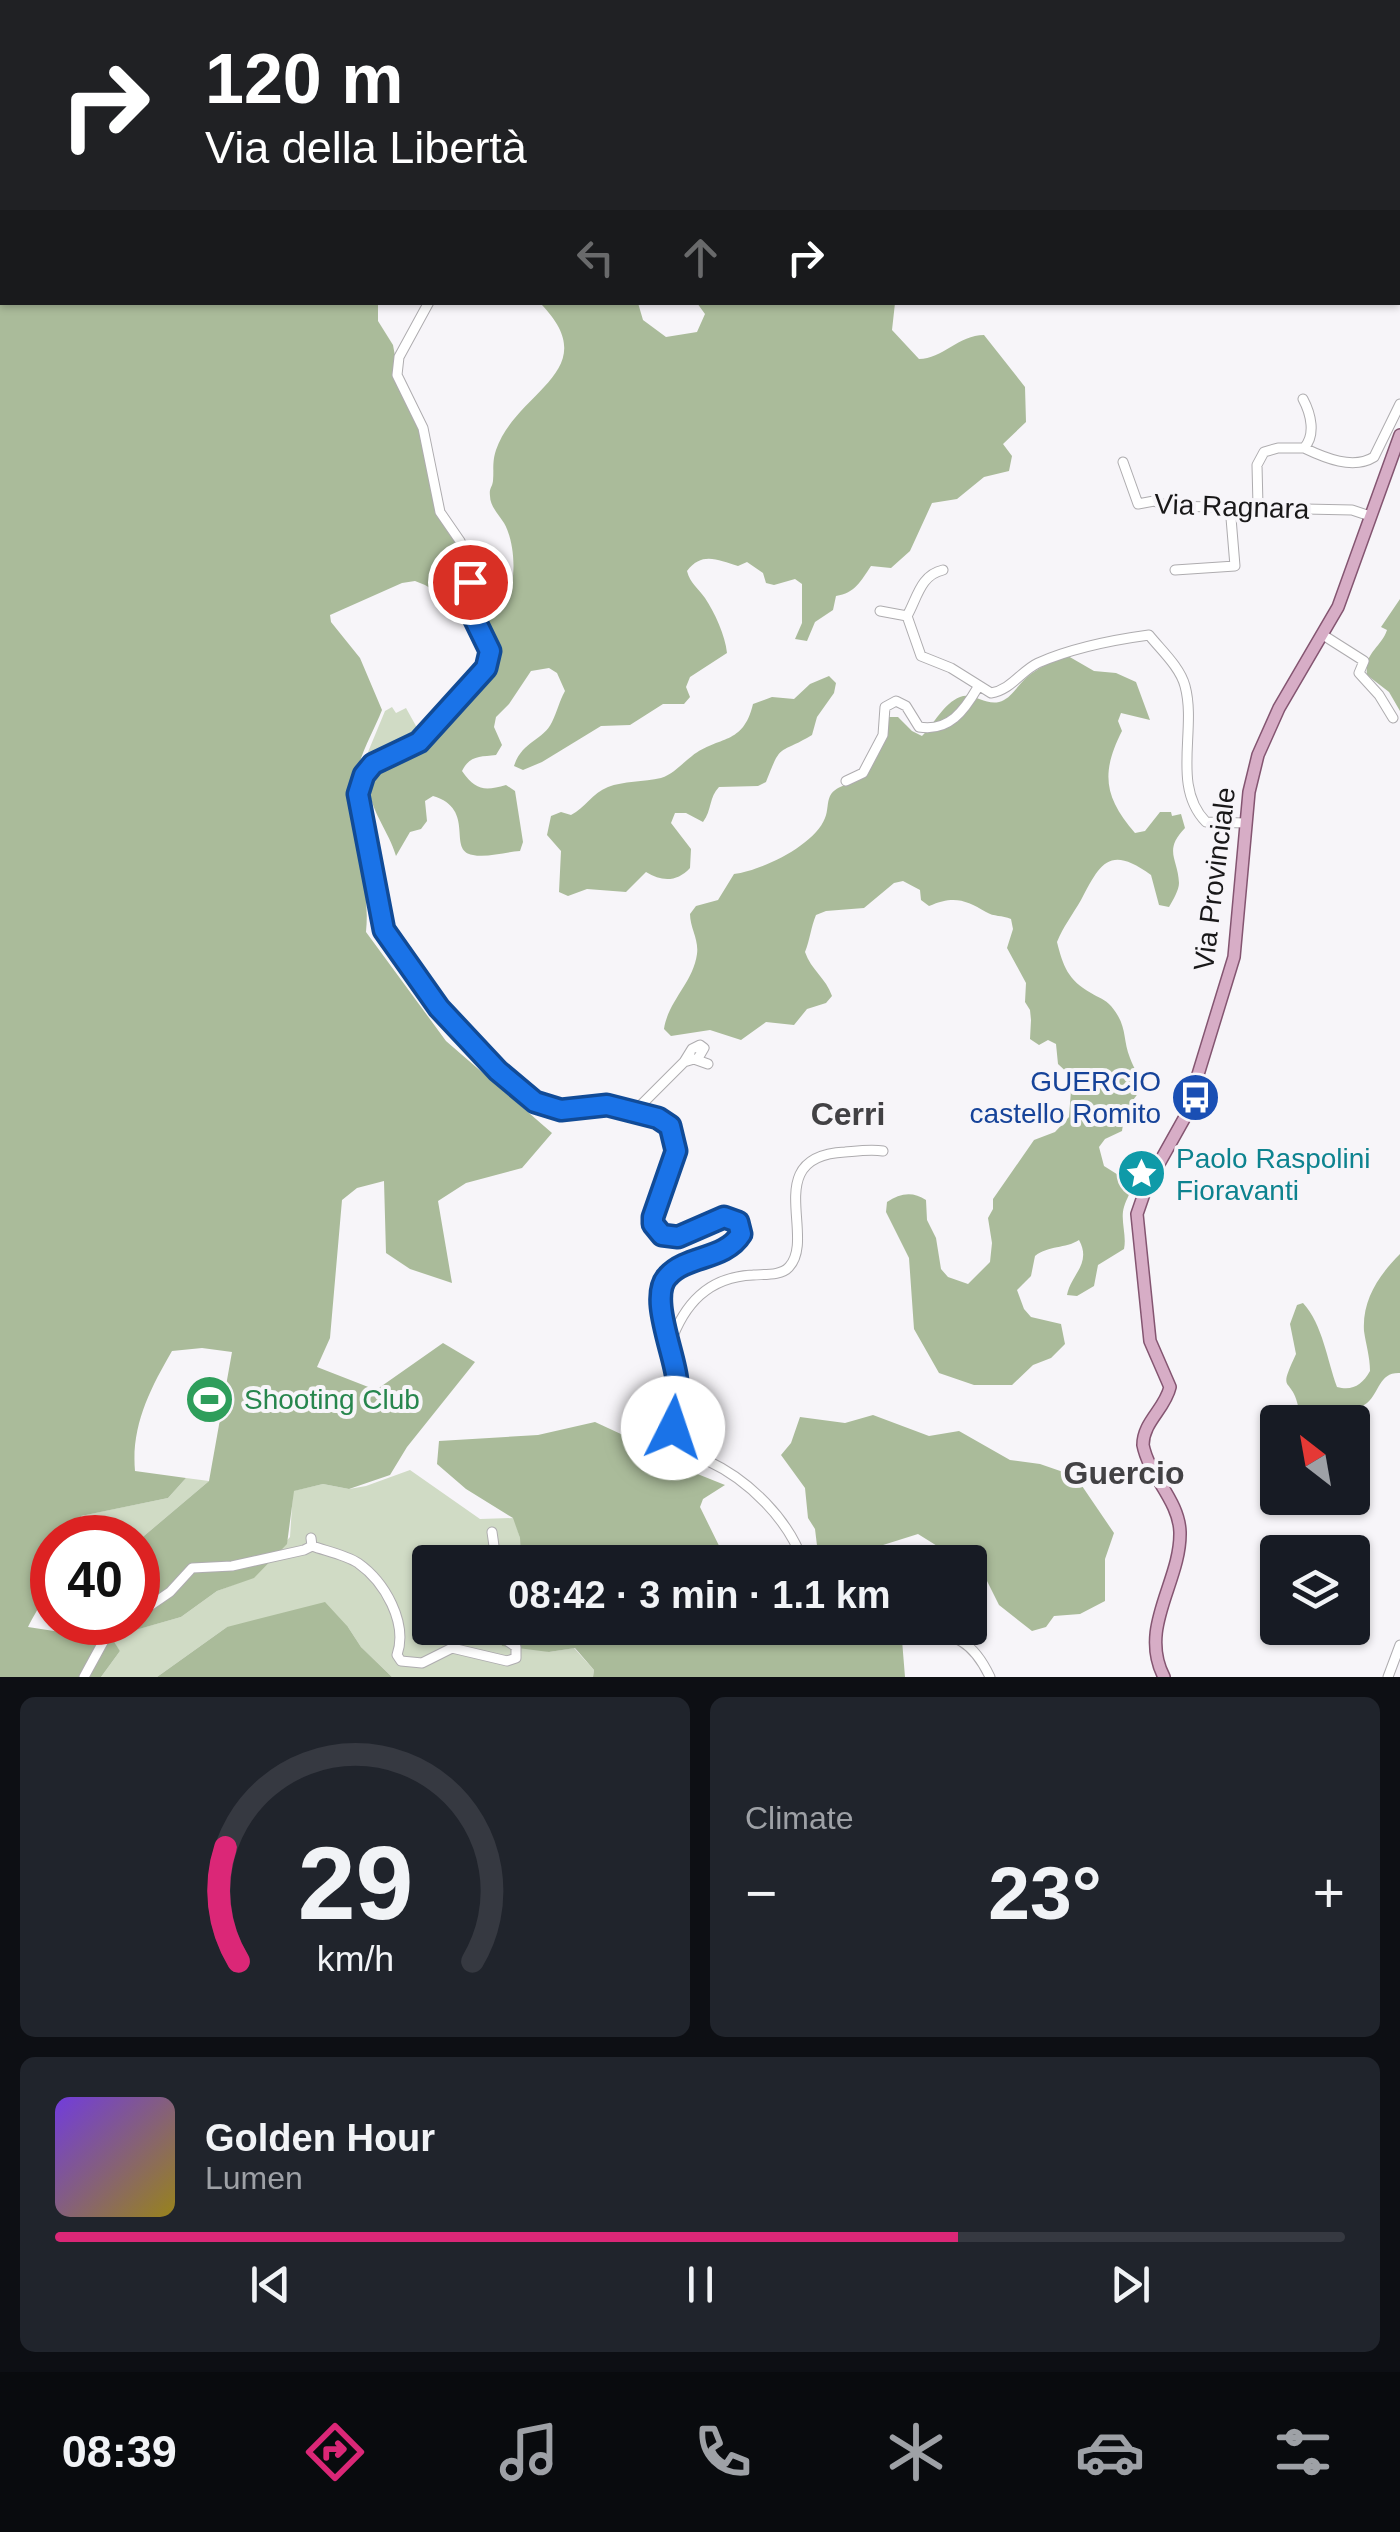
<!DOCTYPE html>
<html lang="en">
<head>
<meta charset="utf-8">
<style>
	:root { --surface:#171b24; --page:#20242c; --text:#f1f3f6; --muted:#9ea1a6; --line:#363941; --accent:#db2777 }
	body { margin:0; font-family:Helvetica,sans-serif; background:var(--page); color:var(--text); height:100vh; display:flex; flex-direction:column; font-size:38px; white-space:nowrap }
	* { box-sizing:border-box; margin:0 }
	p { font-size:32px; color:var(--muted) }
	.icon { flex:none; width:55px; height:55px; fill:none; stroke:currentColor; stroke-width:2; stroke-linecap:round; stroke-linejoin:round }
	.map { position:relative; height:1677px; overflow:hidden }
	.drawer { display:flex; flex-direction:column; gap:20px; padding:20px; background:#0d0f14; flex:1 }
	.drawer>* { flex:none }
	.top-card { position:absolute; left:0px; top:0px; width:1400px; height:305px; box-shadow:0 2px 8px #0004; background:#202124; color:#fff; overflow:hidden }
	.needle { width:65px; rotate:329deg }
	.tools { position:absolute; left:1260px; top:1405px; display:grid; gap:20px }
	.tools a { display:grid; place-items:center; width:110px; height:110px; border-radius:10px; background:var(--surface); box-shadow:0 2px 8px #0004; font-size:50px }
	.speed { position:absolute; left:30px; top:1515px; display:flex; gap:20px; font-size:50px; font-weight:700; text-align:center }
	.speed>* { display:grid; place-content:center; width:130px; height:130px; border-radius:50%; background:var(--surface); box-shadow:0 2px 8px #0004; line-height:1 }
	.speed .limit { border:15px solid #d22; background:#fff; color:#111 }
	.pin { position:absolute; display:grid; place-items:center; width:85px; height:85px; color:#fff; margin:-42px; border:5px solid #fff; border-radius:50%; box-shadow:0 2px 10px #0007 }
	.me { position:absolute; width:110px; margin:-55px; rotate:4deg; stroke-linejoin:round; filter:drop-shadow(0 0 8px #0008) }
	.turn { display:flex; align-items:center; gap:35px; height:210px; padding:0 40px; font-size:45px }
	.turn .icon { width:130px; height:130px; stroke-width:2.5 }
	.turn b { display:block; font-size:70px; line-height:85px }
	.lanes { display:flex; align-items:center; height:95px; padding:0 40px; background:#0003; justify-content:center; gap:50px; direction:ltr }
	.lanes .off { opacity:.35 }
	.big { font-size:75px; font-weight:700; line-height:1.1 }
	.drawer .widget { flex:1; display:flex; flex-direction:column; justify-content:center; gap:15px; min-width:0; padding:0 35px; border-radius:15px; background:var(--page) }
	.drawer .dial { align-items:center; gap:0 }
	.dial svg { height:260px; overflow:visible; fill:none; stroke:var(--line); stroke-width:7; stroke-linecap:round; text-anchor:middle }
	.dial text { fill:var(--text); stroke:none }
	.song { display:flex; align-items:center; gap:30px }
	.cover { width:120px; height:120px; border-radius:15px; background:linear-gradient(135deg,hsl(260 70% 55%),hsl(50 70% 35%)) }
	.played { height:10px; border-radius:5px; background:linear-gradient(90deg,var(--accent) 70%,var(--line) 70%) }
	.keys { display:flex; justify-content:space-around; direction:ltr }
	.heat { display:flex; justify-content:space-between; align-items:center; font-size:55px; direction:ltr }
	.drawer .tiles { flex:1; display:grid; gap:20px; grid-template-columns:1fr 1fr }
	.widget:last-child { grid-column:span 2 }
	.trip { position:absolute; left:412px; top:1545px; width:575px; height:100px; border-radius:10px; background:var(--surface); box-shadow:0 2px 8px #0004; font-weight:700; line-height:100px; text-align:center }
	.tab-bar { display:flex; height:160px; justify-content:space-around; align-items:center; background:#090b0e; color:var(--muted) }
	.tab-bar .icon { width:70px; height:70px }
	.tab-bar .on { color:var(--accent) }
	.tab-bar b { font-size:45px; color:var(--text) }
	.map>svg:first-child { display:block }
</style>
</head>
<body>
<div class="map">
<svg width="1400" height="1677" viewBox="0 0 1400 1677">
	<rect width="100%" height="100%" fill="#f7f5f9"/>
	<path fill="#d0dbc5" d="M392,707L396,713L406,708L421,735C409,749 390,752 374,759L368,752L385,711Z
		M410,1470L480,1519L514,1518L520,1538L521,1562H430V1628H496L495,1631L549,1652L574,1648L594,1670L593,1677H392L361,1647L348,1627H227L157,1677H101L120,1651L110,1637L181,1617L217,1591L254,1577L290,1537L293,1491L323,1484L349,1489L366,1486Z
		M186,1478L209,1481L138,1541V1538L82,1537L80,1516L168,1498Z"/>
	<path fill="#aabb9a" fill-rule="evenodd" d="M0,0H380L2,2V302L378,303V321L393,345L397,367L421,435L436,498L463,562L465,609L425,585L415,581L402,583L330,615L331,622L360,658L382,710C373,733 357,759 355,783C350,833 371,882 366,932L446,1041L552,1133L522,1168L466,1183L438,1201L452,1283L410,1269L386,1253L384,1181L357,1188L342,1200L330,1338L317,1367L376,1390L443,1343L475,1362L407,1447L390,1475L349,1489L323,1484L294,1491L287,1544L254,1578L217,1591L181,1617L111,1637L120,1651L101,1677H0ZM202,1348L232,1352L209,1481L138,1541V1622L77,1623L67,1633L28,1627C51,1585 52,1587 52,1538L84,1537L81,1516L168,1498L186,1478L135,1471C131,1426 150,1389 172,1351Z
		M540,303H638L643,320L666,337L697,332L705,314L697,303H895L892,330L919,359C942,359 959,335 984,335L1025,387L1026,422L1003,444L1012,456L1009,471L984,477L957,499L932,503L910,551L891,568L871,566C861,581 855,593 836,596L833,610L815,622L807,641L795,639L802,623V584L795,579L774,585L766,583L763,573L747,562L738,566C718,560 702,551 687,571C690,583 698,588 705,598C715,613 725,635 727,653L690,677L686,687L690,697L684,704H663L630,725L601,726L542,762L523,770L514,766C522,741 543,741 552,722C557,712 559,702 565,691L557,673L549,668L531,671L509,704L496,717L494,727L502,745L496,755C480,757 470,755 462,771C476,791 485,791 506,785L515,791L523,842L520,851C506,852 486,858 473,855C446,851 477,809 433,796L425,801L427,821L421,829L410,832L396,856C389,831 367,807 369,781L382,767L423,750L495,666C500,639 471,620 478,595L499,601L507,599C517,579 515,542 504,523C499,515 490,506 490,496C489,488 492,488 493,481C494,470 492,462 496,450C516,390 607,371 540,303Z
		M1400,599V711L1389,692L1367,675C1364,652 1381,648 1387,630L1381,627Z
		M1068,656L1094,671L1116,673L1136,682L1150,720L1121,713L1118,721L1122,731C1100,774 1105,798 1135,833L1145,831L1160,812H1171L1172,816L1181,814L1185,828C1163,851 1178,858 1179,883C1179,890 1173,900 1169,907L1159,905L1151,875C1109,844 1100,864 1081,900C1073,914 1063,927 1057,942C1063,966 1068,980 1091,993C1099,998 1105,999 1111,1006C1128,1026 1122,1038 1130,1058C1134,1069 1140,1076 1142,1088L1125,1111L1122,1131L1105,1139L1099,1147L1104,1166L1131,1183C1131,1194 1127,1197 1124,1207C1120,1220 1127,1235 1124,1249L1098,1265L1094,1286L1077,1296L1067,1295C1071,1274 1092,1264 1079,1240C1065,1249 1049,1245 1035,1256L1031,1276L1017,1290L1024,1309L1031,1317L1061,1324L1065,1344L1051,1358L1033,1365L1012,1385H974L939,1373L914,1329L909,1258L886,1212L887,1202C900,1193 913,1191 926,1200L927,1220L936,1238L941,1269L948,1277L968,1284L990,1262L992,1243L988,1218L993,1209V1199L1034,1140L1055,1132L1069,1117L1072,1077L1058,1064L1056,1044L1048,1040L1039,1045L1030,1039L1031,1020L1030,1010L1025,1002L1026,983L1007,948L1013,929L1011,919C1002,915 994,917 986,912C966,900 954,895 929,906L921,900L920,890L903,881L894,883L864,908L826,911L816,915C811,927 810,939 805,952C811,970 826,978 832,996L826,1003L807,1009L794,1025L766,1022L741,1040L710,1030L671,1036L664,1029C668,1001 693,983 697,954C699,939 690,928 690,914L696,906L718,900L734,874C761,871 815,845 825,818C828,811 827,802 830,796C837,783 855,786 863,775C874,760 880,735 888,717H898L912,731L922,736C934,724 944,703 960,697C974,691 988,709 1004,700C1014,694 1018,685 1026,678C1039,667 1052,661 1068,656Z
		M829,676L836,683L834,693L817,717L812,735C777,756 782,741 766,782L758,786L719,787C709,797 712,810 703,822L686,813H675L671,823L691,849L690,868C677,882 662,882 646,872L626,892L587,889L568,896L559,892L561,851L547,835L551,816L561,812L571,815C585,808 592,793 608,787C623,781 644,782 661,778C674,774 681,764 692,756C719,735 743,746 753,704L772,697L794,699L810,684Z
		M1400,1254V1373C1379,1372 1380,1392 1367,1403C1348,1417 1319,1420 1299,1410C1292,1373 1276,1397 1296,1354L1290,1324L1297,1305L1303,1303C1323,1325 1327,1360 1337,1387C1353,1391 1362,1385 1370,1371C1370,1357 1366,1345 1364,1331C1362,1300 1379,1275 1400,1254Z
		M873,1415L929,1436L959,1431L1010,1460L1040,1464L1069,1474L1080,1483L1114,1533L1105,1559V1601L1080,1614L1054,1616L1046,1627L1032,1631L999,1605L987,1581L967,1559L942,1549L918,1534L864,1551L851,1562H819L815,1529L808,1518L805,1488L781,1455L791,1443L800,1417L845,1423Z
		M595,1422L636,1441L660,1459L725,1485L703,1499L700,1507L727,1562H521L520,1538L513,1518L466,1489L437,1464L439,1441L538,1435Z
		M325,1602L348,1627L361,1647L392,1677H157L227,1627Z
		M496,1628H871L902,1640L905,1677H593L594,1670L575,1648L549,1652L502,1646Z"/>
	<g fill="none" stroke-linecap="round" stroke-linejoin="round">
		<defs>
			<path id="minor" d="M701,0L712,2
				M896,0V2
				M966,0L968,2
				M782,2L786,0
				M831,2V0
				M1321,2L1322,0
				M429,302L399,357L397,375L423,428L440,512L460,541L468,562L471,614L490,657L486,668L419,742C388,766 372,749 359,794L384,930L439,1008L498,1071L542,1106L561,1110L607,1105L658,1118L670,1126L676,1151L653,1217V1224L662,1235L678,1237L724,1217L738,1222L741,1235C725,1260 686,1255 667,1276C649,1297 670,1336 673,1359C676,1375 677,1390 676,1406C675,1422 670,1436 677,1452C687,1456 698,1456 708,1461C749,1480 789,1520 803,1562
				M1304,448C1325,458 1353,470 1374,457L1400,404
				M1123,462L1138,504L1154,501L1168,506L1352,510L1370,516
				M1258,506L1257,465L1264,452L1278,448H1304C1316,435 1311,414 1303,399
				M1175,570L1235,566L1230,506
				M880,611L907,616L921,656L951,668L991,693C1011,690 1021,671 1038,663C1072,648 1112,640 1149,635C1161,650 1180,667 1185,686C1197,730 1171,786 1206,822L1246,823
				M907,616C917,599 920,575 943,570
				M1323,635L1364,661L1359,673L1379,695L1393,718
				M846,781L863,773L883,735L885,707L896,701L906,706L919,727C949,732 964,711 978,687
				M684,1062L692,1049L700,1045L704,1048L697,1060
				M635,1111L684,1062L694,1059L708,1064
				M670,1344C684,1304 708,1277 753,1275C764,1274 781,1276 789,1267C817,1237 760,1156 845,1152C857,1151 871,1149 883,1151
				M312,1546C326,1551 346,1555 358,1563C385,1582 408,1623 397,1655L401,1661L422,1663L452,1648L507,1661L516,1658V1647L489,1628
				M488,1562L494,1546L492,1532
				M138,1614L170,1592L192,1568L232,1566L304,1550L312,1546L311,1538
				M914,1628C954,1636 971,1637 990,1677
				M84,1677L108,1633L122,1622
				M1388,1677L1400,1645"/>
			<path id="major" d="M1164,1677C1138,1627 1181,1582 1180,1532C1179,1500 1149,1476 1143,1445C1143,1422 1165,1409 1170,1387L1150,1341L1137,1214L1147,1185L1185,1117L1234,957L1249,792L1258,755L1279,708L1338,607L1400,435"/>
		</defs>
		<use href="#minor" stroke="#aeacaf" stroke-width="11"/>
		<use href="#major" stroke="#845571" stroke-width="14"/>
		<use href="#minor" stroke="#fff" stroke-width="9"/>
		<use href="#major" stroke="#d7adc6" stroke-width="11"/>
	</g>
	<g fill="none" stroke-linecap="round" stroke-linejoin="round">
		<defs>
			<path id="route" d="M470,582L472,614L490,651L486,668L419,742L373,764L364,775L358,794L384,930L439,1008L498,1071L535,1102L561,1110L607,1105L658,1118L670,1126L676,1151L653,1217V1224L662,1235L678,1237L724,1217L738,1222L741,1234C725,1260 687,1255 668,1276C648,1296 675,1354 677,1381C678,1397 676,1412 673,1428"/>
		</defs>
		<use href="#route" stroke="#114b97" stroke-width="25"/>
		<use href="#route" stroke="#1a73e8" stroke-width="18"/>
	</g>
	<defs>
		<symbol id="bus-disc" viewBox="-11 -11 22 22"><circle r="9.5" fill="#1a4fb4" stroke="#f7f5f9"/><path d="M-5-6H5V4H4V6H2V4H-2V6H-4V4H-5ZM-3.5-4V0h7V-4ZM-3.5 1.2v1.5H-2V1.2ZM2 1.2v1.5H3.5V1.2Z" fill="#fff"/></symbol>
		<symbol id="sight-disc" viewBox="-11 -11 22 22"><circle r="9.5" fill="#0f9aa8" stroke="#f7f5f9"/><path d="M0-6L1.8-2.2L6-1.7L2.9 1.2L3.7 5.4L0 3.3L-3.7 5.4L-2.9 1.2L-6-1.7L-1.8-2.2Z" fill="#fff"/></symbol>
		<symbol id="stadium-disc" viewBox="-11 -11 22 22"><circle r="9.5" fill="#2e9e5b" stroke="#f7f5f9"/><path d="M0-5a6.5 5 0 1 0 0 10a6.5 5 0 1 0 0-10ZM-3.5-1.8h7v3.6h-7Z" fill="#fff"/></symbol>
	</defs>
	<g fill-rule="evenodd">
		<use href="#bus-disc" x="1168" y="1070" width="55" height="55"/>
		<use href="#sight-disc" x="1114" y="1146" width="55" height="55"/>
		<use href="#stadium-disc" x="182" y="1372" width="55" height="55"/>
	</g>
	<g text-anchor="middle" stroke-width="8" stroke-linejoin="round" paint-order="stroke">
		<g font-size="28" fill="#191819" stroke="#f7f5f9">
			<text transform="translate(1232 506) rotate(2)" y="10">Via Ragnara</text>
			<text transform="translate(1214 879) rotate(-83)" y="10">Via Provinciale</text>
		</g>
		<g font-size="28" fill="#164399" stroke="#f7f5f9" text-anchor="end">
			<text x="1161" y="1091">GUERCIO<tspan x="1161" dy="32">castello Romito</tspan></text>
		</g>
		<g font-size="28" fill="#0d838f" stroke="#f7f5f9" text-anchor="start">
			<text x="1176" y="1168">Paolo Raspolini<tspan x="1176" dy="32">Fioravanti</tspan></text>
		</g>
		<g font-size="28" fill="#27864d" stroke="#f7f5f9" text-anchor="start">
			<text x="244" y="1409">Shooting Club</text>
		</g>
		<g font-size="32" font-weight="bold" fill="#424144" stroke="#f7f5f9">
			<text x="848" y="1125">Cerri</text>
			<text x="1124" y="1484">Guercio</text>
		</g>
	</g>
</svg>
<div class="tools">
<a><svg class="needle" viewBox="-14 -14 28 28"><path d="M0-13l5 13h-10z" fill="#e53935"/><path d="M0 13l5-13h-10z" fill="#9ea1a6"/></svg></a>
<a><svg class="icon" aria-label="layers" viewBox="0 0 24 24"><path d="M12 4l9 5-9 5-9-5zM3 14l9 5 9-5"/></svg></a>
</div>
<div class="speed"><div class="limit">40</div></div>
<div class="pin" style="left:470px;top:582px;background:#d93025"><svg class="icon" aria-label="arrive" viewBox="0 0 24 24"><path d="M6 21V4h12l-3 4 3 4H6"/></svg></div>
<svg class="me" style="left:673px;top:1428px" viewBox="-20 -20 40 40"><circle r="19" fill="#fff"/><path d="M0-13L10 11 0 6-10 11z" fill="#1a73e8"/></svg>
<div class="trip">08:42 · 3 min · 1.1 km</div>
<div class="top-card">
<div class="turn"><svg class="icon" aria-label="right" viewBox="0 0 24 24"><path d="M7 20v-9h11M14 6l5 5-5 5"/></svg><div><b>120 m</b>Via della Libertà</div></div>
<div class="lanes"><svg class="icon off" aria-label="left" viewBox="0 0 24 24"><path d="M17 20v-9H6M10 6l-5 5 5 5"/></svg><svg class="icon off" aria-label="ahead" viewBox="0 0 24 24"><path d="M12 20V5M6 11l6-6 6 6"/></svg><svg class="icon" aria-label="right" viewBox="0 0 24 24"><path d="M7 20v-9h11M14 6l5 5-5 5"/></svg></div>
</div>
</div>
<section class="drawer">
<div class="tiles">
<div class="widget dial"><svg viewBox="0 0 100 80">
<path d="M14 69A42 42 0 1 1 86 69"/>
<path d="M14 69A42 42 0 0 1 10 34" stroke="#db2777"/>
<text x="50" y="56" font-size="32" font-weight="700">29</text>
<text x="50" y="72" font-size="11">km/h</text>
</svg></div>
<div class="widget"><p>Climate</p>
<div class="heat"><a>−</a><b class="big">23°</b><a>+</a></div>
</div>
<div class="widget">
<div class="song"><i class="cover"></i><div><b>Golden Hour</b><p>Lumen</p></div></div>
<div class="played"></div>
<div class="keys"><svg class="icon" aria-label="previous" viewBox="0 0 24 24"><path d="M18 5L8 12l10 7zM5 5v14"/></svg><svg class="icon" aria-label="pause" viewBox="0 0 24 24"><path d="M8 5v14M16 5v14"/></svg><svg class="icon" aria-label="next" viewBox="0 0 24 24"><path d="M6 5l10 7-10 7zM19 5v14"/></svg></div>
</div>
</div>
</section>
<nav class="tab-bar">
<b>08:39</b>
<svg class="icon on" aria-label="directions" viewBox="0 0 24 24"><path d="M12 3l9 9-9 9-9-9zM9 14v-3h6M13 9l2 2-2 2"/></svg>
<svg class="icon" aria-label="music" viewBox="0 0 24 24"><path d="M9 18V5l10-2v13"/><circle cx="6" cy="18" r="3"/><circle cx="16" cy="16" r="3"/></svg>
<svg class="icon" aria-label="phone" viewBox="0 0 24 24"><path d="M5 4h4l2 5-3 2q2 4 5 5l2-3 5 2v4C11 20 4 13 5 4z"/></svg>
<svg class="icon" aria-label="climate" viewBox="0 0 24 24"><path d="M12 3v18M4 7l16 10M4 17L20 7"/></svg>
<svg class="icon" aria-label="car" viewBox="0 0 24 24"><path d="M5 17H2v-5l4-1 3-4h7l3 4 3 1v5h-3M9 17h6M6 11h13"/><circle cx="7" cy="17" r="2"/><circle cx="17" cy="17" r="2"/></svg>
<svg class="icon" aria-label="filters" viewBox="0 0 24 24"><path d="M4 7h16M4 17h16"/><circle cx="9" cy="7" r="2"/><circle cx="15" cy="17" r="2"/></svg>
</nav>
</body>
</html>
